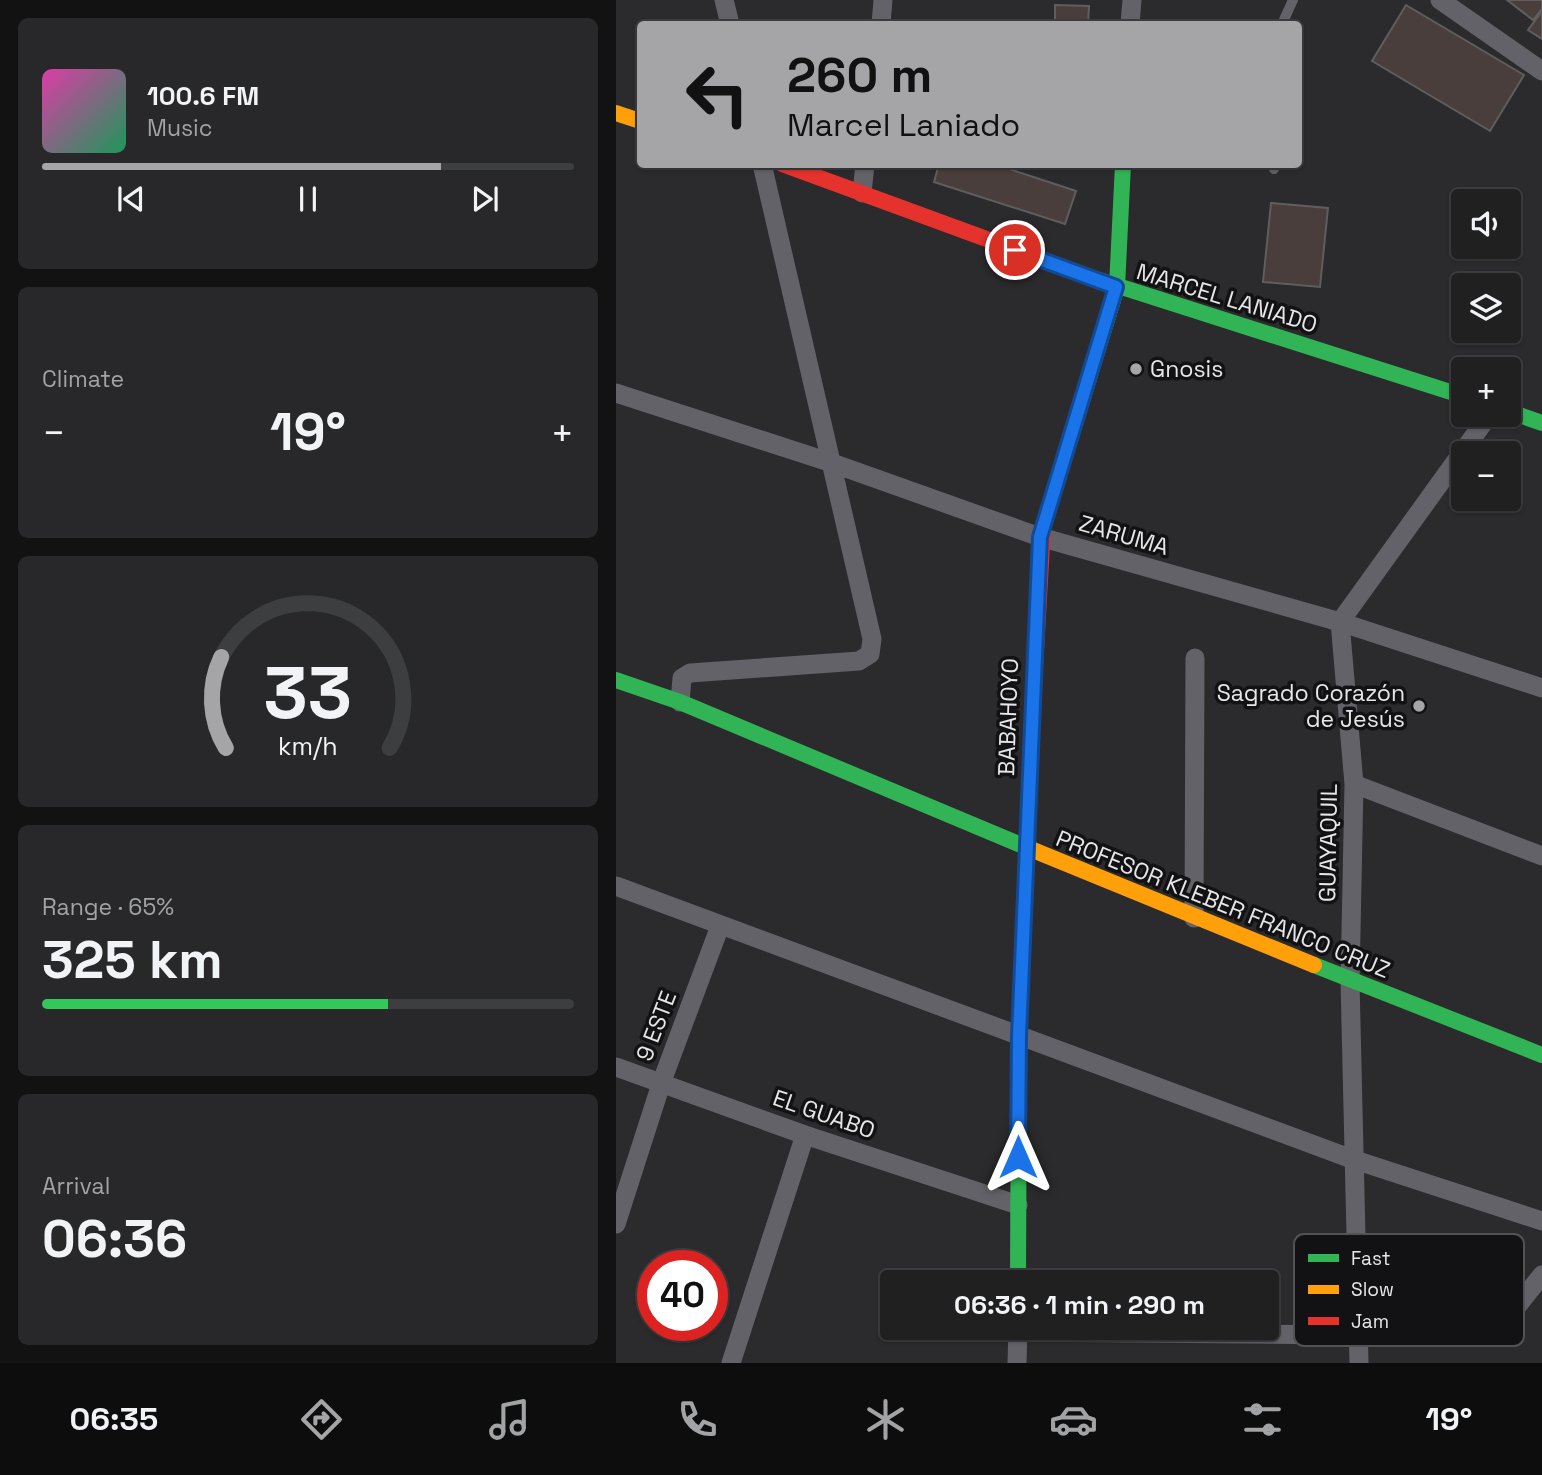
<!DOCTYPE html>
<html lang="en">
<head>
<meta charset="utf-8">
<style>
	:root { --surface:#202021; --page:#28282a; --text:#f1f3f6; --muted:#a2a3a5; --line:#3d3e3f; --accent:#a5a4a6 }
	body { margin:0; font-family:"Space Grotesk",sans-serif; background:var(--page); color:var(--text); height:100vh; display:flex; flex-direction:column; font-size:26px; white-space:nowrap }
	* { box-sizing:border-box; margin:0 }
	p { font-size:23px; color:var(--muted) }
	.icon { flex:none; width:38px; height:38px; fill:none; stroke:currentColor; stroke-width:2; stroke-linecap:round; stroke-linejoin:round }
	.map { position:relative; flex:1; overflow:hidden }
	.side { display:flex; flex-direction:column; gap:18px; padding:18px; background:#121212; width:616px }
	.side>* { flex:none }
	.hud { position:absolute; left:21px; top:21px; width:665px; height:147px; border-radius:7px; box-shadow:0 2px 5px #0004,0 0 0 2px var(--line); background:#a5a4a6; color:#111; overflow:hidden }
	.controls { position:absolute; left:835px; top:189px; display:grid; gap:14px }
	.controls a { display:grid; place-items:center; width:70px; height:70px; border-radius:7px; background:var(--surface); box-shadow:0 2px 5px #0004,0 0 0 2px var(--line); font-size:35px }
	.speed { position:absolute; left:21px; top:1250px; display:flex; gap:14px; font-size:35px; font-weight:700; text-align:center }
	.speed>* { display:grid; place-content:center; width:91px; height:91px; border-radius:50%; background:var(--surface); box-shadow:0 2px 5px #0004,0 0 0 2px var(--line); line-height:1 }
	.speed .limit { border:10px solid #d22; background:#fff; color:#111 }
	.pin { position:absolute; display:grid; place-items:center; width:60px; height:60px; color:#fff; margin:-30px; border:4px solid #fff; border-radius:50%; box-shadow:0 2px 7px #0007 }
	.me { position:absolute; width:77px; margin:-38px; rotate:0deg; stroke-linejoin:round; filter:drop-shadow(0 0 5px #0008) }
	.turn { display:flex; align-items:center; gap:24px; height:147px; padding:0 35px; font-size:32px }
	.turn .icon { width:91px; height:91px; stroke-width:2.5 }
	.turn b { display:block; font-size:49px; line-height:60px }
	.big { font-size:52px; font-weight:700; line-height:1.1 }
	.side .card { flex:1; display:flex; flex-direction:column; justify-content:center; gap:10px; min-width:0; padding:0 24px; border-radius:10px; background:var(--page) }
	.side .dial { align-items:center; gap:0 }
	.dial svg { height:182px; overflow:visible; fill:none; stroke:var(--line); stroke-width:7; stroke-linecap:round; text-anchor:middle }
	.dial text { fill:var(--text); stroke:none }
	.song { display:flex; align-items:center; gap:21px }
	.cover { width:84px; height:84px; border-radius:10px; background:linear-gradient(135deg,hsl(320 70% 55%),hsl(150 70% 35%)) }
	.played { height:7px; border-radius:4px; background:linear-gradient(90deg,var(--accent) 75%,var(--line) 75%) }
	.keys { display:flex; justify-content:space-around; direction:ltr }
	.heat { display:flex; justify-content:space-between; align-items:center; font-size:38px; direction:ltr }
	.charge { height:10px; border-radius:5px; background:linear-gradient(90deg,#34c759 65%,var(--line) 0) }
	.trip { position:absolute; left:264px; top:1270px; width:399px; height:70px; border-radius:7px; background:var(--surface); box-shadow:0 2px 5px #0004,0 0 0 2px var(--line); font-weight:700; line-height:70px; text-align:center }
	.tabs { display:flex; height:112px; justify-content:space-around; align-items:center; background:#0d0d0d; color:var(--muted) }
	.tabs .icon { width:49px; height:49px }
	.tabs .current { color:var(--accent) }
	.tabs b { font-size:32px; color:var(--text) }
	main { display:flex; flex:1; min-height:0 }
	.map>svg:first-child { display:block }
</style>
</head>
<body>
<main>
<section class="side">
<div class="card">
<div class="song"><i class="cover"></i><div><b>100.6 FM</b><p>Music</p></div></div>
<div class="played"></div>
<div class="keys"><svg class="icon" aria-label="previous" viewBox="0 0 24 24"><path d="M18 5L8 12l10 7zM5 5v14"/></svg><svg class="icon" aria-label="pause" viewBox="0 0 24 24"><path d="M8 5v14M16 5v14"/></svg><svg class="icon" aria-label="next" viewBox="0 0 24 24"><path d="M6 5l10 7-10 7zM19 5v14"/></svg></div>
</div>
<div class="card"><p>Climate</p>
<div class="heat"><a>−</a><b class="big">19°</b><a>+</a></div>
</div>
<div class="card dial"><svg viewBox="0 0 100 80">
<path d="M14 69A42 42 0 1 1 86 69"/>
<path d="M14 69A42 42 0 0 1 12 29" stroke="#a5a4a6"/>
<text x="50" y="56" font-size="32" font-weight="700">33</text>
<text x="50" y="72" font-size="11">km/h</text>
</svg></div>
<div class="card"><p>Range · 65%</p><b class="big">325 km</b><div class="charge"></div></div>
<div class="card"><p>Arrival</p><b class="big">06:36</b></div>
</section>
<div class="map">
<svg width="926" height="1363" viewBox="0 0 926 1363">
	<rect width="100%" height="100%" fill="#2b2a2c"/>
	<path fill="#493e3c" stroke="#5f5e5e" stroke-width="2" d="M891,0H926V9L917,20Z
		M439,5L473,6L472,24H439Z
		M790,5L908,75L874,131L756,61Z
		M926,11V39L912,30Z
		M323,164H378L460,191L449,224L318,182Z
		M655,203L712,208L704,287L647,282Z"/>
	<g fill="none" stroke-linecap="round" stroke-linejoin="round">
		<path stroke="#636268" stroke-width="10" d="M666,24L677,0
			M657,164L658,169"/>
		<path stroke="#636268" stroke-width="19" d="M108,0L114,24
			M824,0L926,71
			M265,24L267,0
			M514,24L516,0
			M246,193L249,164
			M0,393L216,463L424,537L724,622L926,688
			M64,702L66,678L74,673L243,661L254,654L256,639L146,164
			M738,784L926,856
			M0,886L736,1159L926,1221
			M578,918L579,658
			M0,1067L189,1135L402,1205
			M0,1224L46,1081L104,926
			M890,1320L926,1275
			M402,1332L740,1335
			M115,1363L189,1135
			M401,1363L402,1328
			M743,1363L734,981L738,784L724,622L873,415"/>
		<path stroke="#30b455" stroke-width="16" d="M474,277L847,396
			M892,411L926,423
			M427,528L501,287L507,164
			M0,680L64,702L417,850
			M698,965L926,1055
			M402,1283L403,1036L417,703"/>
		<path stroke="#ff9f0a" stroke-width="16" d="M0,113L24,121
			M417,850L698,965"/>
		<path stroke="#e5322d" stroke-width="16" d="M166,164L474,277
			M417,703L427,528"/>
	</g>
	<g fill="none" stroke-linecap="round" stroke-linejoin="round">
		<defs>
			<path id="route" d="M399,250L500,287L424,537L403,1036L402,1157"/>
		</defs>
		<use href="#route" stroke="#114b97" stroke-width="18"/>
		<use href="#route" stroke="#1a73e8" stroke-width="12"/>
	</g>
	<g fill="#a5a4a6" stroke="#121214" stroke-width="2.5">
		<circle cx="520" cy="369" r="7"/>
		<circle cx="803" cy="706" r="7"/>
	</g>
	<g text-anchor="middle" stroke-width="7" stroke-linejoin="round" paint-order="stroke">
		<g font-size="23" fill="#e6e5e8" stroke="#121214">
			<text transform="translate(611 298) rotate(17)" y="8">MARCEL LANIADO</text>
			<text transform="translate(508 535) rotate(16)" y="8">ZARUMA</text>
			<text transform="translate(392 717) rotate(-88)" y="8">BABAHOYO</text>
			<text transform="translate(712 843) rotate(-89)" y="8">GUAYAQUIL</text>
			<text transform="translate(607 904) rotate(22)" y="8">PROFESOR KLEBER FRANCO CRUZ</text>
			<text transform="translate(40 1026) rotate(-69)" y="8">9 ESTE</text>
			<text transform="translate(208 1114) rotate(19)" y="8">EL GUABO</text>
		</g>
		<g font-size="23" fill="#e6e5e8" stroke="#121214" text-anchor="start">
			<text x="534" y="377">Gnosis</text>
			<text x="789" y="701" text-anchor="end">Sagrado Corazón<tspan x="789" dy="26">de Jesús</tspan></text>
		</g>
	</g>
	<rect x="678" y="1234" width="230" height="112" rx="10" fill="#121214" stroke="#525154" stroke-width="2"/>
	<rect x="692" y="1254" width="31" height="8" fill="#30b455"/>
	<rect x="692" y="1285" width="31" height="9" fill="#ff9f0a"/>
	<rect x="692" y="1317" width="31" height="8" fill="#e5322d"/>
	<g font-size="19" fill="#e6e5e8">
		<text x="735" y="1265">Fast</text>
		<text x="735" y="1296">Slow</text>
		<text x="735" y="1328">Jam</text>
	</g>
</svg>
<div class="controls">
<a><svg class="icon" aria-label="sound" viewBox="0 0 24 24"><path d="M4 9h4l5-4v14l-5-4H4zM17 9q2 3 0 6"/></svg></a>
<a><svg class="icon" aria-label="layers" viewBox="0 0 24 24"><path d="M12 4l9 5-9 5-9-5zM3 14l9 5 9-5"/></svg></a>
<a>+</a>
<a>−</a>
</div>
<div class="speed"><div class="limit">40</div></div>
<div class="pin" style="left:399px;top:250px;background:#d93025"><svg class="icon" aria-label="arrive" viewBox="0 0 24 24"><path d="M6 21V4h12l-3 4 3 4H6"/></svg></div>
<svg class="me" style="left:402px;top:1157px" viewBox="-20 -20 40 40"><path d="M0-17L14 15 0 8-14 15z" fill="#1a73e8" stroke="#fff" stroke-width="4"/></svg>
<div class="trip">06:36 · 1 min · 290 m</div>
<div class="hud">
<div class="turn"><svg class="icon" aria-label="left" viewBox="0 0 24 24"><path d="M17 20v-9H6M10 6l-5 5 5 5"/></svg><div><b>260 m</b>Marcel Laniado</div></div>
</div>
</div>
</main>
<nav class="tabs">
<b>06:35</b>
<svg class="icon current" aria-label="directions" viewBox="0 0 24 24"><path d="M12 3l9 9-9 9-9-9zM9 14v-3h6M13 9l2 2-2 2"/></svg>
<svg class="icon" aria-label="music" viewBox="0 0 24 24"><path d="M9 18V5l10-2v13"/><circle cx="6" cy="18" r="3"/><circle cx="16" cy="16" r="3"/></svg>
<svg class="icon" aria-label="phone" viewBox="0 0 24 24"><path d="M5 4h4l2 5-3 2q2 4 5 5l2-3 5 2v4C11 20 4 13 5 4z"/></svg>
<svg class="icon" aria-label="climate" viewBox="0 0 24 24"><path d="M12 3v18M4 7l16 10M4 17L20 7"/></svg>
<svg class="icon" aria-label="car" viewBox="0 0 24 24"><path d="M5 17H2v-5l4-1 3-4h7l3 4 3 1v5h-3M9 17h6M6 11h13"/><circle cx="7" cy="17" r="2"/><circle cx="17" cy="17" r="2"/></svg>
<svg class="icon" aria-label="filters" viewBox="0 0 24 24"><path d="M4 7h16M4 17h16"/><circle cx="9" cy="7" r="2"/><circle cx="15" cy="17" r="2"/></svg>
<b>19°</b>
</nav>
</body>
</html>
